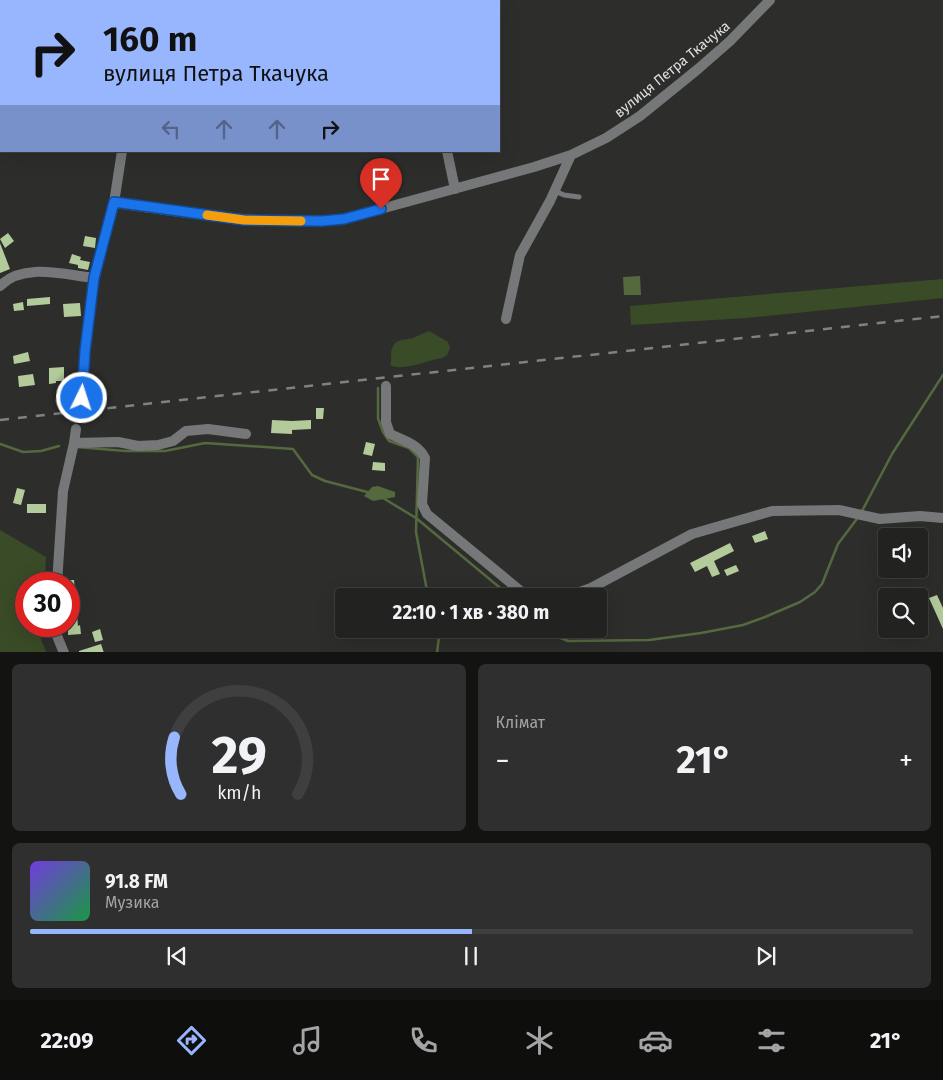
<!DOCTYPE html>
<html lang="uk">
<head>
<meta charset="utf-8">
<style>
	:root { --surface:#222221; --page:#2e2f2e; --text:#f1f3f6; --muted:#a2a4a5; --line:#3f3f3f; --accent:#97b6fd }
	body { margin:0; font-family:"Fira Sans",sans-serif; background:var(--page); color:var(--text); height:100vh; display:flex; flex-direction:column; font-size:19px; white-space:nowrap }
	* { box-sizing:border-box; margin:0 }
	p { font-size:16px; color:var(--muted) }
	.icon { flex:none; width:28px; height:28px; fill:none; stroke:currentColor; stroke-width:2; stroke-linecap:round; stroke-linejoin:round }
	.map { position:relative; height:652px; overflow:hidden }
	.sheet { display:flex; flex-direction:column; gap:12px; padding:12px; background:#131312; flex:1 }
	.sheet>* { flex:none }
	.top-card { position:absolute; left:0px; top:0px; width:500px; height:152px; box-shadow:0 5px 20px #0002,0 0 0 1px var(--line); background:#97b6fd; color:#111; overflow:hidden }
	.fabs { position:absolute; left:878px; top:528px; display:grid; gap:10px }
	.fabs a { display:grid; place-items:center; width:50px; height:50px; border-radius:5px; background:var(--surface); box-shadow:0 5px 20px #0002,0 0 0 1px var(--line); font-size:25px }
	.speed { position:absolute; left:15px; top:572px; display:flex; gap:10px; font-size:25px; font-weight:700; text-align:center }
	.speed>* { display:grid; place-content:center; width:65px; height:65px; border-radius:50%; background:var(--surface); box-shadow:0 5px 20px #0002,0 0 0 1px var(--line); line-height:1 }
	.speed .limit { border:8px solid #d22; background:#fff; color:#111 }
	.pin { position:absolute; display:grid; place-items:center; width:42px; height:42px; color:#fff; margin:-51px -21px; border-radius:50% 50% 50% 0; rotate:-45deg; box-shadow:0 0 5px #0007 }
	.pin .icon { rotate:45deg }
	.me { position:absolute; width:55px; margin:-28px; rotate:4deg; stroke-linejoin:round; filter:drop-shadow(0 0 4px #0008) }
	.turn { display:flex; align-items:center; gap:18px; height:105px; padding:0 20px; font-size:22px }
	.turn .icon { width:65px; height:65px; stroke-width:2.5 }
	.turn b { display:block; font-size:35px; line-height:42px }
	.lanes { display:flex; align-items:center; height:48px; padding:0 20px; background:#0003; justify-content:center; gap:25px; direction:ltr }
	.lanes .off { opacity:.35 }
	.big { font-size:38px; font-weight:700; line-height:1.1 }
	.sheet .tile { flex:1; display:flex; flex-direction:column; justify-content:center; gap:8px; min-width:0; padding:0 18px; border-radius:8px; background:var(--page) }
	.sheet .dial { align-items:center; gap:0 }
	.dial svg { height:130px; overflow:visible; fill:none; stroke:var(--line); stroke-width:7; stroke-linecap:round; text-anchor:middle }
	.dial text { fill:var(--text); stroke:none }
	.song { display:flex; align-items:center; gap:15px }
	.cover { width:60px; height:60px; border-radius:8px; background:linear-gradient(135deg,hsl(260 70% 55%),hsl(140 70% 35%)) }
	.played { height:5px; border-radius:2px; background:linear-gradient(90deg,var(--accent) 50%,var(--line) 50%) }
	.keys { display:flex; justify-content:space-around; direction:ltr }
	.heat { display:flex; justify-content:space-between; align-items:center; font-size:28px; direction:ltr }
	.sheet .tiles { flex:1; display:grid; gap:12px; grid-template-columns:1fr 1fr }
	.tile:last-child { grid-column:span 2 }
	.trip { position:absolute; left:335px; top:588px; width:272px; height:50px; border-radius:5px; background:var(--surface); box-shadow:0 5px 20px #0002,0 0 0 1px var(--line); font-weight:700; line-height:50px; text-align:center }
	.tabs { display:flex; height:80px; justify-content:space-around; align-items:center; background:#0e0e0d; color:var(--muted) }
	.tabs .icon { width:35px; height:35px }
	.tabs .on { color:var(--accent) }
	.tabs b { font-size:22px; color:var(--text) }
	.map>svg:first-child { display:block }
</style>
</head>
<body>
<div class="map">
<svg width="943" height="653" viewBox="0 0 943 653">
	<rect width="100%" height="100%" fill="#2d2e2c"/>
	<path fill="#3a4b27" d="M943,279V298L746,318L631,325L630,306Z
		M429,331L448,342L450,348L447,355L442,358C428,360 403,372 390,365C392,360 391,358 391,353C394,337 403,341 413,338C418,336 424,333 429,331Z
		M0,530L46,557L45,577L53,579L52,584H26V626H50V630L39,634L46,652L0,653Z"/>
	<path fill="#55693e" d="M640,276L641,295H624L623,277Z
		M378,486L395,492V497L373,501L364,496L372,487Z"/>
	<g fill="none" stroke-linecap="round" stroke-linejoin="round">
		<path stroke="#55693e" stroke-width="2.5" d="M378,388V418L383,432L389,441L409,448L418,457L416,532L428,596
			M0,444L23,452L41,451L59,446
			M76,447L126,451H165L205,443L293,449L312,475L325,481L371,493
			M383,498L416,518L510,596
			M862,511L892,454L943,375
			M547,629L556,636L568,641L649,640L701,633L743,625L765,617L800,602L815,592L822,584L838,544L859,516
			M437,653L440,629"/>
	</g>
	<path fill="#b3cb9b" d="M8,233L14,241L5,248L0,239Z
		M85,236L96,238L95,248L83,246Z
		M0,243L10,269L0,273Z
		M72,254L81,257L80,260L90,262L88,270L78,268V265L69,263Z
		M50,297V304L27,306V299Z
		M23,302L24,310L14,311L13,304Z
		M80,303L81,316L64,317L63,304Z
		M28,352L30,361L14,364L13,356Z
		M64,367V381H56V383L49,384V368Z
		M33,374L35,385L19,387L18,376Z
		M316,408H324L323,419H316Z
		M272,420L292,421L311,420V429L292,430V434L271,433Z
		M366,442L375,444L372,456L363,454Z
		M373,462L385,463V471L372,470Z
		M17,488L25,490L21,505L13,503Z
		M27,504H46V513H27Z
		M765,531L768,539L755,543L752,536Z
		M730,543L734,551L714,561L720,574L712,577L707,566L695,572L690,563Z
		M736,565L739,571L727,576L724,570Z
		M69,580H74L78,626L80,625L81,634L68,635Z
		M937,595L943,608V629L929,598Z
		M883,610L886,615V628L877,614Z
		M100,629L103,640L95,642L92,632Z
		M894,629H906L909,634L899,639Z
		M101,644L104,653H79V651Z"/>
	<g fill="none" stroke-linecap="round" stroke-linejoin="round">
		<path stroke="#7c7d7b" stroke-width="1" stroke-dasharray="4 4" stroke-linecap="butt" d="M78,421L81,408"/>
		<path stroke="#767778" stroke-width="5" d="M555,191L564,195L579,197"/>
		<path stroke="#767778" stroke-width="10" d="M180,1V0
			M190,1L191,0
			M447,151L455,189
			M114,203C190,213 268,227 344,219L534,167L571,155L606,138L640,116L698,69L730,41L770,0
			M0,286C23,262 65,275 94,278
			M506,319L520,255L550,201L571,155
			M386,386V422L390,434C403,440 418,444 425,458L422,504L427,514L523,593L546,596L574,594L591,588L692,534L772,511L839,510L880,519L920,516L943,518
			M82,398L85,351L94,278L114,203L122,151
			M74,443L76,429
			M57,584L63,491L74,443L118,442L138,446L158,445L173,441L186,431L208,429L246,434
			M55,626V631L64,653"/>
		<path stroke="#818280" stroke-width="2.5" stroke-dasharray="9 9" stroke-linecap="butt" d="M0,420L943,316"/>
	</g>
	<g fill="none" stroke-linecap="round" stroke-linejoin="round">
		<defs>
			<path id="route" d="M82,398L85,351L94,278L114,202L244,220L322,221L344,219L381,209"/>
		</defs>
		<use href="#route" stroke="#114b97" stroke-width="12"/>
		<use href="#route" stroke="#1a73e8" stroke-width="9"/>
		<path stroke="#f59e0b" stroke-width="9" d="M207,215L244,220L301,221"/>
	</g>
	<g text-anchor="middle" stroke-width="5" stroke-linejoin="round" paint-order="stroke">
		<g font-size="14" fill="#dfe0df" stroke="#2d2e2c">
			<text transform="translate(672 69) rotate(-39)" y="5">вулиця Петра Ткачука</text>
		</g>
	</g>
</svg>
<div class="fabs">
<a><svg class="icon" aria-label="sound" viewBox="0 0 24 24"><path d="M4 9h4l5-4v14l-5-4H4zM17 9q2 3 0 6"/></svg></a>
<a><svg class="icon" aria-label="search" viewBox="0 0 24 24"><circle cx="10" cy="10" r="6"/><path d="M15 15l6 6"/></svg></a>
</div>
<div class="speed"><div class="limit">30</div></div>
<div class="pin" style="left:381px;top:209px;background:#d93025"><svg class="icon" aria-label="arrive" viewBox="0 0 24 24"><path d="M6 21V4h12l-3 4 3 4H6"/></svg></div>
<svg class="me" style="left:82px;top:398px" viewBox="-20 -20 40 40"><circle r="17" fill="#1a73e8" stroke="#fff" stroke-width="3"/><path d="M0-11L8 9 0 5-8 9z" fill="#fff"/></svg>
<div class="trip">22:10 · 1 хв · 380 m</div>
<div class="top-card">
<div class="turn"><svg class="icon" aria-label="right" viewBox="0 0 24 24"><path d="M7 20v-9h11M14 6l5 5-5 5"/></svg><div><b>160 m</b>вулиця Петра Ткачука</div></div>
<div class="lanes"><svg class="icon off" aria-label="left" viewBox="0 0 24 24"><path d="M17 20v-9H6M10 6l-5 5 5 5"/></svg><svg class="icon off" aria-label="ahead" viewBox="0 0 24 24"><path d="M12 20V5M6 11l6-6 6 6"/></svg><svg class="icon off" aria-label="ahead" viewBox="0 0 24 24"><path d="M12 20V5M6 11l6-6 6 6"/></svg><svg class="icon" aria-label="right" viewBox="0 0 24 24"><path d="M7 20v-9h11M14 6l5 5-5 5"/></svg></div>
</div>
</div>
<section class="sheet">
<div class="tiles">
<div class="tile dial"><svg viewBox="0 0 100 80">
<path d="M14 69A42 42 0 1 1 86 69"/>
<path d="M14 69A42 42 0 0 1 10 34" stroke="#97b6fd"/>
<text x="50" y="56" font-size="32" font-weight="700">29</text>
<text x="50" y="72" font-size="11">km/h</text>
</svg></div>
<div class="tile"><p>Клімат</p>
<div class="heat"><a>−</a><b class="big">21°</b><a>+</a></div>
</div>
<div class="tile">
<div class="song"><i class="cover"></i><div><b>91.8 FM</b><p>Музика</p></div></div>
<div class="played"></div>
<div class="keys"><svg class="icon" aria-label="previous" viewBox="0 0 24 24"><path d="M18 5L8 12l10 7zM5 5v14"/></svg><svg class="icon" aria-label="pause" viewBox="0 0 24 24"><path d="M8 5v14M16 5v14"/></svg><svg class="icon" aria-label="next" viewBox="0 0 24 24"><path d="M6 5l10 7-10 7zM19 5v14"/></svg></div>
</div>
</div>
</section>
<nav class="tabs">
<b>22:09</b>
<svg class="icon on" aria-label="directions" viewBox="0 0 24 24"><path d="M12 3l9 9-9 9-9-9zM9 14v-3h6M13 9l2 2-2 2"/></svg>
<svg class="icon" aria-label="music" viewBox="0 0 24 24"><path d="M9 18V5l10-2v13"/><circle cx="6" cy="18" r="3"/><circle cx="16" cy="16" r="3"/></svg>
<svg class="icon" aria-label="phone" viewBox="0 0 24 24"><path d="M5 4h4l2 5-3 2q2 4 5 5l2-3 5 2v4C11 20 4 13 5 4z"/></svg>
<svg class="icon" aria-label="climate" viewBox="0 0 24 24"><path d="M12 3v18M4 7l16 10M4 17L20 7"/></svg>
<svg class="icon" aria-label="car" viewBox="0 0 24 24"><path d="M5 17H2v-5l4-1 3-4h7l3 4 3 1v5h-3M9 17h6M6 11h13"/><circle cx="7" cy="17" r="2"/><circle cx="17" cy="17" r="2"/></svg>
<svg class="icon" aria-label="filters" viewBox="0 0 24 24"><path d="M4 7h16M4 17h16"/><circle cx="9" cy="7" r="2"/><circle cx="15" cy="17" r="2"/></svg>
<b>21°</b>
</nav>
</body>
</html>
